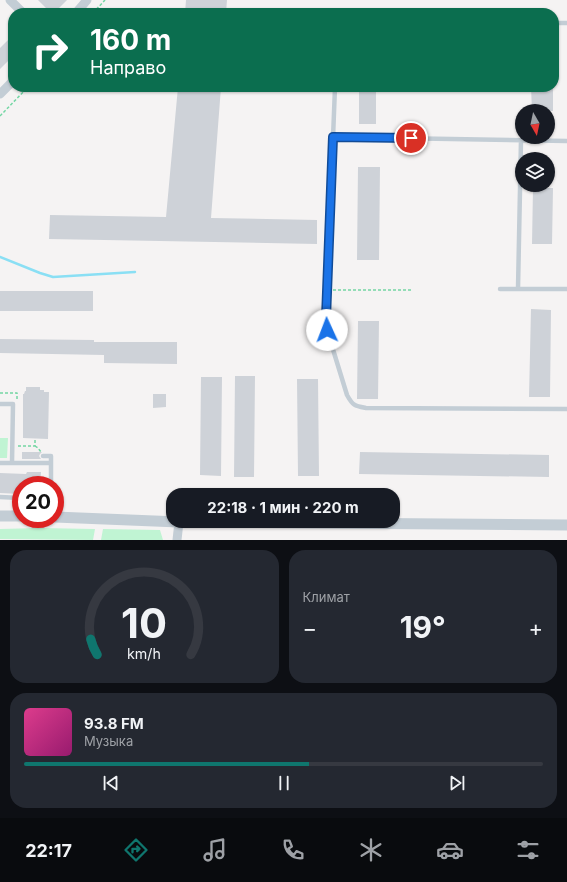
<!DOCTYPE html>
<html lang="ru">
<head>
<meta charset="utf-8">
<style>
	:root { --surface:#171b24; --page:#242831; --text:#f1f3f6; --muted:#9ea1a6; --line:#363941; --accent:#0f766e }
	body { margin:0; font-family:Inter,sans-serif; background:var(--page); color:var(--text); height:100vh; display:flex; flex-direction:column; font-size:15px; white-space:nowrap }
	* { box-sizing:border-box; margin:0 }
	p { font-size:13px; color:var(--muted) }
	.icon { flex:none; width:22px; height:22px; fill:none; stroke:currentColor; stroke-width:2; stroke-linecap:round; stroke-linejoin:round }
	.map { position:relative; height:540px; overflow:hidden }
	.details { display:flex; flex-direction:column; gap:10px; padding:10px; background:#0d0f14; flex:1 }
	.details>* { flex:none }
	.top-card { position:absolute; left:8px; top:8px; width:551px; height:84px; border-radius:16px; box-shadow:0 1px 3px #0004; background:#0b6e4f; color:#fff; overflow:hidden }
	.needle { width:26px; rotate:171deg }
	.buttons { position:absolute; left:515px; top:104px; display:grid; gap:8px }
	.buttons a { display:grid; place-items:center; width:40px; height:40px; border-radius:50%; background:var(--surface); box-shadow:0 1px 3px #0004; font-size:20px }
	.speed { position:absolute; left:12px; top:476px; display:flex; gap:8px; font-size:20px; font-weight:700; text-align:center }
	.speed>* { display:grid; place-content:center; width:52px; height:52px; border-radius:50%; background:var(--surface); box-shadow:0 1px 3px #0004; line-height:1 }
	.speed .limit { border:6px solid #d22; background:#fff; color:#111 }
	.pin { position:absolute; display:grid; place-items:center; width:34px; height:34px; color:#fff; margin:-17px; border:2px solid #fff; border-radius:50%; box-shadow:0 1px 4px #0007 }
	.me { position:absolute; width:44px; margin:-22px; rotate:358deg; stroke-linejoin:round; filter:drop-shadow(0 0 3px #0008) }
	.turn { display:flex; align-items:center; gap:14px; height:84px; padding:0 16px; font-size:18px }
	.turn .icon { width:52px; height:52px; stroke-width:2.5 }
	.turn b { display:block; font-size:28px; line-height:34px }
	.big { font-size:30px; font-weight:700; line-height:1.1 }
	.details .tile { flex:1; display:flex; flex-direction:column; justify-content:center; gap:6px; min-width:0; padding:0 14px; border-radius:16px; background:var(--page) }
	.details .dial { align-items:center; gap:0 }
	.dial svg { height:104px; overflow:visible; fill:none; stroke:var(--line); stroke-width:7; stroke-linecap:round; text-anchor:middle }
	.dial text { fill:var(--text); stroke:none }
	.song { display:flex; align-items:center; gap:12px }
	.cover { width:48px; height:48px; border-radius:6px; background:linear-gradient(135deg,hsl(330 70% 55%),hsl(320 70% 35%)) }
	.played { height:4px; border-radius:2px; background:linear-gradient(90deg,var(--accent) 55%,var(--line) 55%) }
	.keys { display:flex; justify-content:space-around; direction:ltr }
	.heat { display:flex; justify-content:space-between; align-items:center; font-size:22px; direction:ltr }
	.details .tiles { flex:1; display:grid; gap:10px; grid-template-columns:1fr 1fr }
	.tile:last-child { grid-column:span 2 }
	.trip { position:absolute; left:166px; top:488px; width:234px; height:40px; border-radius:16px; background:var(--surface); box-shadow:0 1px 3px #0004; font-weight:700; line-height:40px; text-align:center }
	.tab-bar { display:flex; height:64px; justify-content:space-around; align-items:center; background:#090b0e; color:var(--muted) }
	.tab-bar .icon { width:28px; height:28px }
	.tab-bar .selected { color:var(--accent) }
	.tab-bar b { font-size:18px; color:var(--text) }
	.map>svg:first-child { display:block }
</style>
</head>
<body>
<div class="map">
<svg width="567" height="540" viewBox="0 0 567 540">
	<rect width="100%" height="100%" fill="#f5f3f3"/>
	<path fill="#c0f4d3" d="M0,438H8L7,458H0Z
		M39,528L95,529L93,540L0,539V529Z
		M103,529L160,530L163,540H101Z"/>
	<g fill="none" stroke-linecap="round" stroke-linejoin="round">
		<path stroke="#8adff4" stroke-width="2.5" d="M0,257L40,273L53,277L135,272"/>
	</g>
	<path fill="#ced2d8" d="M38,0H67L54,13H51Z
		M186,0H227L226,13H185Z
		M13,35V56L0,69V48Z
		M178,87H221L211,218L317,220V244L49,239L50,215L166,217Z
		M359,87H376V124H359Z
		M531,87H553V111H532Z
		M358,167H380L379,260H357Z
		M533,188H553L552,244H532Z
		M0,291H93V311H0Z
		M531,309L551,310L550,397H529Z
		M358,321H379L378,399H357Z
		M0,339L94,340V342H177V364L104,363V355L0,353Z
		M235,376H255L254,477H234Z
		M201,377H222L221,476L200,475Z
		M297,379H318L319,476H298Z
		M26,387H40V390H44V392H49L48,439L23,438V394H24L25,391H26Z
		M153,394H166V407L153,408Z
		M22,452H42L40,454L39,456L41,459H22Z
		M360,452L549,455V477L359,474Z
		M27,472H41L40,485H21V494L0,493V473L26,474Z"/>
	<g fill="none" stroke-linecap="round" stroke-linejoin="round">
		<path stroke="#74d6a4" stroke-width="1.5" stroke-dasharray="3 2" stroke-linecap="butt" d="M93,13L105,0
			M0,116L28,87
			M333,290H413
			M0,393H17V399
			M18,446H35V439
			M35,446L38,448L41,452"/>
		<path stroke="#c3cdd5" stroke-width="4.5" d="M554,23H567
			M335,87L326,318L327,330L347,395C353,406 355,406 366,408L567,409
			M333,137L567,141
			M500,289H567
			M518,289L521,140
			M0,404H13L12,463
			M43,456H51V485
			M0,463H51
			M0,497L21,498"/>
		<path stroke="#c3cdd5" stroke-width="9" d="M10,0L23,13
			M76,13L87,0
			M0,94L13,81
			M177,540L179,522"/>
		<path stroke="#c3cdd5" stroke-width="11" d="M0,516H21
			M55,517L179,522L567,525"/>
	</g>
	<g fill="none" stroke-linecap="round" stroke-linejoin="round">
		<defs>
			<path id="route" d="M327,330L326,318L333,137L411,138"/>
		</defs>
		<use href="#route" stroke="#114b97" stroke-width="10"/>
		<use href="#route" stroke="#1a73e8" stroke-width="7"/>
	</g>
</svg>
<div class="buttons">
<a><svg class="needle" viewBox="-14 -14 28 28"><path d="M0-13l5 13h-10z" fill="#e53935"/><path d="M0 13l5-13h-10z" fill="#9ea1a6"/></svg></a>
<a><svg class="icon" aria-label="layers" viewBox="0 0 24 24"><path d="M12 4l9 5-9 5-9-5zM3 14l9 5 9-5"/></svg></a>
</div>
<div class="speed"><div class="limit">20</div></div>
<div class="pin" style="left:411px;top:138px;background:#d93025"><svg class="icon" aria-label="arrive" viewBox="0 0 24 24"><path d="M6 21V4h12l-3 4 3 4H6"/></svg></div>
<svg class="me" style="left:327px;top:330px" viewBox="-20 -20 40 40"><circle r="19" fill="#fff"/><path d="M0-13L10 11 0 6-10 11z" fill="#1a73e8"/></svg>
<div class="trip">22:18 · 1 мин · 220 m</div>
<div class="top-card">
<div class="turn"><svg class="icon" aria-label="right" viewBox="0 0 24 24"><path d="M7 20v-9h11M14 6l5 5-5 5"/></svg><div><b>160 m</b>Направо</div></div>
</div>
</div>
<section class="details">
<div class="tiles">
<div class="tile dial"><svg viewBox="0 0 100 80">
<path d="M14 69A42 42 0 1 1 86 69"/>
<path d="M14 69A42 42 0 0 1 9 57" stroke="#0f766e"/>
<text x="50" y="56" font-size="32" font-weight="700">10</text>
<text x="50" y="72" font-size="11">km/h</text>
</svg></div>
<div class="tile"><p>Климат</p>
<div class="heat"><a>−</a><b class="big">19°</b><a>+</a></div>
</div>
<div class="tile">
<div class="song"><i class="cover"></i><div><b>93.8 FM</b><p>Музыка</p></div></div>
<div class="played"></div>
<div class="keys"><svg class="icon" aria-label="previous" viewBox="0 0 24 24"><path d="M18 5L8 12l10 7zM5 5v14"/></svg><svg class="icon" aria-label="pause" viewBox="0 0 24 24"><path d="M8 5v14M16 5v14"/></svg><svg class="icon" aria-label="next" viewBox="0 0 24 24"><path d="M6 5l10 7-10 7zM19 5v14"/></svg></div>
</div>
</div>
</section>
<nav class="tab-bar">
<b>22:17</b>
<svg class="icon selected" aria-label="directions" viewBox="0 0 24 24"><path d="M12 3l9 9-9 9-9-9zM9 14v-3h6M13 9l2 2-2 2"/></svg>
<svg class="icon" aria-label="music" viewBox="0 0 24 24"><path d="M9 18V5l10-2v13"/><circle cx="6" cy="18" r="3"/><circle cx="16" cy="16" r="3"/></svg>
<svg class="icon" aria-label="phone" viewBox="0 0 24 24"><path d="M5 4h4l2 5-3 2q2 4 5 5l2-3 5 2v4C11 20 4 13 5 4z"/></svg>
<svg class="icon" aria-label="climate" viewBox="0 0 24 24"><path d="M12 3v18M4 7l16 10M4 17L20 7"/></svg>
<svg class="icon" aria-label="car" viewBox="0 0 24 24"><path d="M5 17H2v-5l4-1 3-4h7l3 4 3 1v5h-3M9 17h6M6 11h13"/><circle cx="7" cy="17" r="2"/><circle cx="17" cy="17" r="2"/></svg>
<svg class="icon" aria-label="filters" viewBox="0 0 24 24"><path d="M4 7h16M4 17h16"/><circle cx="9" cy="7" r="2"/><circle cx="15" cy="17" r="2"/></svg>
</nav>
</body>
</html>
